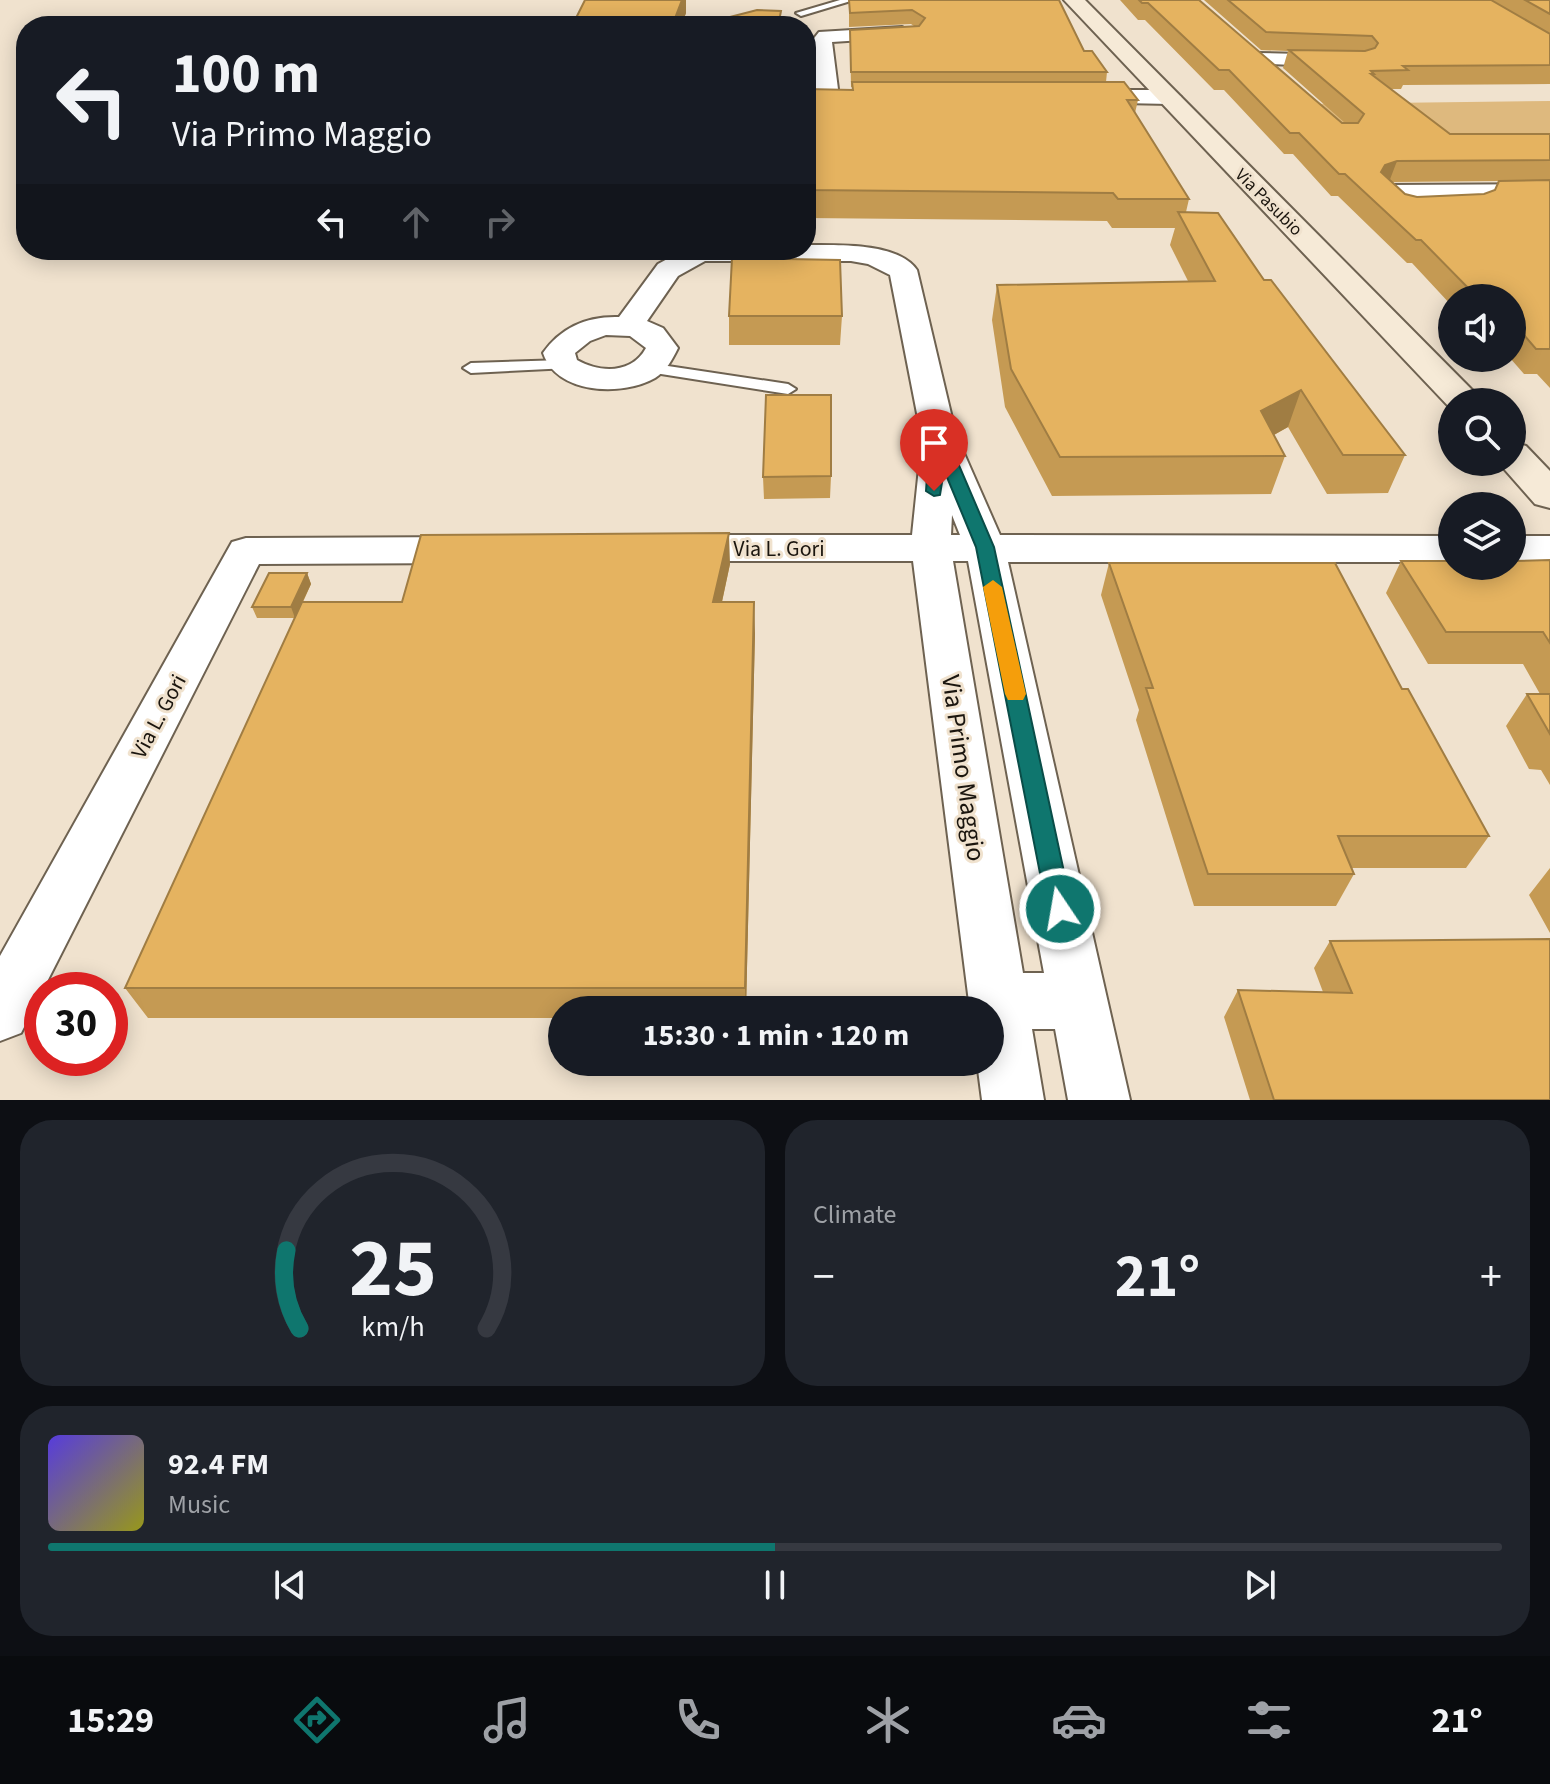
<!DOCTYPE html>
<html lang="en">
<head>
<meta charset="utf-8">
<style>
	:root { --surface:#171b24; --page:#20242c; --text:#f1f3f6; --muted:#9ea1a6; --line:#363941; --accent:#0f766e }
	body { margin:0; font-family:"Source Sans 3",sans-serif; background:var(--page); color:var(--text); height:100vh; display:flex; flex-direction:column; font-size:30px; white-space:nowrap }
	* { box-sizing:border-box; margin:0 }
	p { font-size:26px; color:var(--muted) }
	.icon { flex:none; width:44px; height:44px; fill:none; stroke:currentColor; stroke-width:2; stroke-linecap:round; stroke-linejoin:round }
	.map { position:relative; height:1100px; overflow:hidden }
	.side { display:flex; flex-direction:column; gap:20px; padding:20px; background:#0d0f14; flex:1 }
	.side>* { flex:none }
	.top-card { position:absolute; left:16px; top:16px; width:800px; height:244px; border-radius:32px; box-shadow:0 4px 20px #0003; background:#171b24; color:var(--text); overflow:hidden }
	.fabs { position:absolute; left:1438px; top:284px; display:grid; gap:16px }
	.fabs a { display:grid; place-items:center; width:88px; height:88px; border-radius:50%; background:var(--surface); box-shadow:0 4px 20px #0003; font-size:40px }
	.speed { position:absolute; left:24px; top:972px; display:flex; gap:16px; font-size:40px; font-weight:700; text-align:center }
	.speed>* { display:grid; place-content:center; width:104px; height:104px; border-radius:50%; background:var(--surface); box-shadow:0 4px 20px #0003; line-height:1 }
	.speed .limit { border:12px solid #d22; background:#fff; color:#111 }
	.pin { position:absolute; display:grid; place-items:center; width:68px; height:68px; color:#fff; margin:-82px -34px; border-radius:50% 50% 50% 0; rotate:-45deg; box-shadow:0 0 8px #0007 }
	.pin .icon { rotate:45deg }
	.me { position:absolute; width:88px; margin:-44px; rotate:348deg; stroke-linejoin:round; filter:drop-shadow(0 0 6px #0008) }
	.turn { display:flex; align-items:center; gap:28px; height:168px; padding:0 24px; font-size:36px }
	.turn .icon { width:104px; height:104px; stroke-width:2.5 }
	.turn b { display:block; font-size:56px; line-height:68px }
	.lanes { display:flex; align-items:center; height:76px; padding:0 24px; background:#0003; justify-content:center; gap:40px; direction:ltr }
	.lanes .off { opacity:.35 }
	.big { font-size:60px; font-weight:700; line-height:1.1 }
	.side .tile { flex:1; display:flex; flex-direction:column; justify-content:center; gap:12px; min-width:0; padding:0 28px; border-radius:32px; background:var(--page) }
	.side .dial { align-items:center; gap:0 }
	.dial svg { height:208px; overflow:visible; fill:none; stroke:var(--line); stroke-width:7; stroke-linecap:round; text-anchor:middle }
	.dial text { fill:var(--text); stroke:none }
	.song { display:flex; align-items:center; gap:24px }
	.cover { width:96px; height:96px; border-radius:12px; background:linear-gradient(135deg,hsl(250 70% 55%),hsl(60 70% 35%)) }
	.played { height:8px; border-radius:4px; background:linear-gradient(90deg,var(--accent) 50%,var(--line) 50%) }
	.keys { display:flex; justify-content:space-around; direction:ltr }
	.heat { display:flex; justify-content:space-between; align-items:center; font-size:44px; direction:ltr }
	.side .tiles { flex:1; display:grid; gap:20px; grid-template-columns:1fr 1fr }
	.tile:last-child { grid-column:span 2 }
	.trip { position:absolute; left:548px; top:996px; width:456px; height:80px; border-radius:40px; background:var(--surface); box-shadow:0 4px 20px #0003; font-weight:700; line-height:80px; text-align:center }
	.dock { display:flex; height:128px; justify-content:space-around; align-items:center; background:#090b0e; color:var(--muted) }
	.dock .icon { width:56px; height:56px }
	.dock .current { color:var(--accent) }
	.dock b { font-size:36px; color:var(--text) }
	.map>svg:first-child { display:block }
</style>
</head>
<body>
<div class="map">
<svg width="1550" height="1100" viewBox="0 0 1550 1100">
	<rect width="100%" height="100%" fill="#f0e2ce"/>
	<path fill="#deb97e" d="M1550,101V139L1356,142L1306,104Z"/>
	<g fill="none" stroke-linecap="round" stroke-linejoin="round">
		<defs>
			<path id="lane" d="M840,0H854L801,16L796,13Z
				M563,360L569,362V368L471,373L463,368L471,363Z
				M648,363L788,384L796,389L788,394L642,371L640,368Z"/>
			<path id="street" d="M902,27L912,33L909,37L832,42L839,97L828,104L820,102L817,97L811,42L819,32Z
				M1257,53L1341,55L1351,61L1341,67L1250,63L1247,59L1250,55Z
				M1082,90H1170L1181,97L1170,104L1074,102L1071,97L1074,92Z
				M1550,184V200H1487L1483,211L1474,213L1408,216L1399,214L1376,193L1380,188L1389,185Z
				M806,245C836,245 898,242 917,270L956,435L1000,535L1452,536V562H1008L1130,1100H1068L1055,1029H1032L1044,1100H982L977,1062H990V1010H970L913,561H676L662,557L656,548L662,539L676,535H912L922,439L890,275L868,264L851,261H705L678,276L647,321L663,328L678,348C672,360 666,371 655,378C622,397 556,394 543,353C561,327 588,316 619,317L658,264L684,250H806ZM606,335L630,336L646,348C632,374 600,373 577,360L575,353L590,341ZM952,515L960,535H951ZM953,561H968L1044,973H1023Z
				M1512,536H1550V562H1512Z
				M472,537L486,541L492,550L486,559L472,563L259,564L21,1033L0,1041V956L232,542L246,538Z"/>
			<path id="secondary" d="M1064,0H1085L1484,402H1452V410Z
				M1512,442L1526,446L1550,471V508L1535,504L1498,462H1512Z"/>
		</defs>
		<use href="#lane" stroke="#6e6251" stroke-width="4"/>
		<use href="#street" stroke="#6e6251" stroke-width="4"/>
		<use href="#secondary" stroke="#6e6251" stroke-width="4"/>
		<use href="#lane" fill="#fff" fill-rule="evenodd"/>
		<use href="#street" fill="#fff" fill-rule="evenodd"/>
		<use href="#secondary" fill="#f6ead7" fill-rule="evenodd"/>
	</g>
	<path fill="#c59a53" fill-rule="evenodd" d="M585,0H686V13L681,26H573Z
		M849,0H1059L1084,51L1107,72L1106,82L1138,100L1135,113L1189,199L1186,212L1264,280L1405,455L1388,493L1327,494L1288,427L1274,435L1285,456L1271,494L1052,496L1005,407L992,320L997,285L1188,281L1170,245L1175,228H1112L1107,221L806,218V89L852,90V87H851L850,30L914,26L911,24L849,27Z
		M1120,0H1199L1342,123H1345L1283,68L1288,51L1261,50L1204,0H1550V84L1403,85L1401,89H1391L1450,134H1550V388L1537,374H1524L1510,358H1512V298H1452V306L1412,263H1407L1338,196H1331L1293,154H1284L1224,90H1214L1145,20H1138ZM1498,181L1495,190L1484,194L1417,197L1405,194L1392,182Z
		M729,316H842L840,345H729Z
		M831,476L830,498L764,499L763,477Z
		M1550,560V785L1541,770L1529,769L1506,726L1527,694H1540L1523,664H1428L1386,593L1401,561Z
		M1109,563L1402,689L1489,836L1466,868H1352L1354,874L1336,906H1194L1136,720L1139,710L1101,595Z
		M730,564L722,602L755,633L746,1010H562V1018H148L125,988L295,618H257L252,607L307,573L311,584L303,602H402Z
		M1550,868V933L1529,895Z
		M1330,941L1550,1100H1250L1224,1017L1238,990L1323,992L1314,968Z"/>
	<path fill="#a07d43" d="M682,0H686V13L681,26H672Z
		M1397,161L1389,182L1381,172L1385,165Z
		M1301,390L1288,427L1248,449L1261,411Z
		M729,533L730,564L715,634L713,602Z
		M307,573L311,584L295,618L291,607Z
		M754,602L755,633L746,1010L745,988Z"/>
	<path fill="#e5b360" stroke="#a07d43" stroke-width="2" d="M585,0H682L672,26L573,24Z
		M849,0H1059L1084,51H1092L1107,72H851L850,30L919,26L925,18L912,10L850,13Z
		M1139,0H1199L1342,123H1358L1364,114L1289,50L1365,51L1375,48L1378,43L1372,36L1266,32L1228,0H1491L1550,34V65L1403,66L1408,70L1371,71L1374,74H1371L1450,134H1550V160L1397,161L1385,165L1381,172L1405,194L1417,197L1484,194L1495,190L1499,181L1550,180V349H1536L1512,321V298L1477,297L1421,240H1416L1345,174H1339L1299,133H1290L1229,70H1219L1148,3H1142Z
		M1525,0H1550V14Z
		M757,10L781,11L778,26H695Z
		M852,82H1124L1138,100H1127L1189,199H1118L1113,193L806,190V89L853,90Z
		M1178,212L1218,213L1264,280H1271L1405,455H1343L1301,390L1261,411L1285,456L1060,457L1011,369L997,285L1215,281Z
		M732,258L840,260L842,316H729Z
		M766,395H831V476L763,477Z
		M729,533L713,602H754L745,988H125L302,602H402L421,535Z
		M1550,560V643L1543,632H1446L1401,561H1452V566H1512V561Z
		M1109,563H1335L1402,689H1408L1489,836H1338L1354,874H1208L1146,688H1153Z
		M269,573H307L291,607H252Z
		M1527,694H1550V734Z
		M1550,939V1100H1274L1238,990L1352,993L1330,941Z"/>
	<path fill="#0f766e" stroke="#0a4d48" stroke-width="2" d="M938,430L946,435L994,547L1072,909L1068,917L1060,920L1051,917L1047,909L976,547L944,470L940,495L934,496L926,491L930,435Z"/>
	<path fill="#f59e0b" d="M993,580L1002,587L1026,694L1023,700H1008L1005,694L983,587Z"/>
	<g text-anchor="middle" stroke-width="6" stroke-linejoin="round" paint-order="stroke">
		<g font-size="18" fill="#1a150e" stroke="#f0e2ce">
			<text transform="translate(1269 202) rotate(45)" y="6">Via Pasubio</text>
		</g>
		<g font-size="22" fill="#1a150e" stroke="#f0e2ce">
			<text x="779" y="556">Via L. Gori</text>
			<text transform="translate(158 716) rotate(-62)" y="8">Via L. Gori</text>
		</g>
		<g font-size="26" fill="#1a150e" stroke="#f0e2ce">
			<text transform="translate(964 768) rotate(82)" y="9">Via Primo Maggio</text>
		</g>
	</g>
</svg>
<div class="fabs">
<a><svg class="icon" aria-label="sound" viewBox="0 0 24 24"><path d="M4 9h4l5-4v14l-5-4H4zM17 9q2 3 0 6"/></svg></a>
<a><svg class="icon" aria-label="search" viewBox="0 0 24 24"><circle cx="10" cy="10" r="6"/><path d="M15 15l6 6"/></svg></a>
<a><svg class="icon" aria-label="layers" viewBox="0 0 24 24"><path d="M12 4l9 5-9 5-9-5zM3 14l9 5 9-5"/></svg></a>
</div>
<div class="speed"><div class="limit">30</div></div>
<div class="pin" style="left:934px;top:491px;background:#d93025"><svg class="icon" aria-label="arrive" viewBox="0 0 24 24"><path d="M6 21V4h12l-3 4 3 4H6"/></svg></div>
<svg class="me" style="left:1060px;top:909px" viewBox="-20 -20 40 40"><circle r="17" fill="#0f766e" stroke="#fff" stroke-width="3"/><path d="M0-11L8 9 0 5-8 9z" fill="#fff"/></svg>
<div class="trip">15:30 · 1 min · 120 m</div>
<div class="top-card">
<div class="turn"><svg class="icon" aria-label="left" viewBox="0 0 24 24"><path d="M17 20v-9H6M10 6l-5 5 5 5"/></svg><div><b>100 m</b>Via Primo Maggio</div></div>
<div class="lanes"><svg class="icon" aria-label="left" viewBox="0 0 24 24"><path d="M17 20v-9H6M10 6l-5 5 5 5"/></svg><svg class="icon off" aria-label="ahead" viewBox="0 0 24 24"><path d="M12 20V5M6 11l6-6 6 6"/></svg><svg class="icon off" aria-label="right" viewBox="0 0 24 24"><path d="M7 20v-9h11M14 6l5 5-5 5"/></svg></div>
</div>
</div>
<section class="side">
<div class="tiles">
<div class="tile dial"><svg viewBox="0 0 100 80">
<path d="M14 69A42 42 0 1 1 86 69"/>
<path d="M14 69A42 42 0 0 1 9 39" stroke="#0f766e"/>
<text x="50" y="56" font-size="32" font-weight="700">25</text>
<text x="50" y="72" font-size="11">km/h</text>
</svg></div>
<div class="tile"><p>Climate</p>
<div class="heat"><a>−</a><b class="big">21°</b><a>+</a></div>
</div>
<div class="tile">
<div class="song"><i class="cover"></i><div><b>92.4 FM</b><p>Music</p></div></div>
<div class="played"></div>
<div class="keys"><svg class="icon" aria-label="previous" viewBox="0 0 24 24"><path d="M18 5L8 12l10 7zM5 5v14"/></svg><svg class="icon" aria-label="pause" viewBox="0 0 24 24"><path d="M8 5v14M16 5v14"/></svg><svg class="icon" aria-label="next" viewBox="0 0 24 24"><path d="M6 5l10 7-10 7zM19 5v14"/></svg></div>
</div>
</div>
</section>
<nav class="dock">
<b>15:29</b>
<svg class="icon current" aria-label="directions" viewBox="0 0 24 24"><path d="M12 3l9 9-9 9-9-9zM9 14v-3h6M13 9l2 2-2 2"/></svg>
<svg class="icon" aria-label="music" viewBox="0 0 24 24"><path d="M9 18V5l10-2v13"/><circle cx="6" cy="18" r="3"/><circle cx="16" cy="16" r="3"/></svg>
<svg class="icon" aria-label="phone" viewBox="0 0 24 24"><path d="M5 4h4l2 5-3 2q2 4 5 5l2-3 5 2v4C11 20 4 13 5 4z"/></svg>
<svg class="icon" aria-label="climate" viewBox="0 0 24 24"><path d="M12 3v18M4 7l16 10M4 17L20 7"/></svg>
<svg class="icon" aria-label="car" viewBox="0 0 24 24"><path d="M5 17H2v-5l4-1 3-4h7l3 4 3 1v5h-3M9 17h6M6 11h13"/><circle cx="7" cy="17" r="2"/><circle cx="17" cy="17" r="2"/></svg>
<svg class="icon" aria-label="filters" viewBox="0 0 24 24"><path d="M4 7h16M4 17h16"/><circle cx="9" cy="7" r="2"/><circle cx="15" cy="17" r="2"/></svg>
<b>21°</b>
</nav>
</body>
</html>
